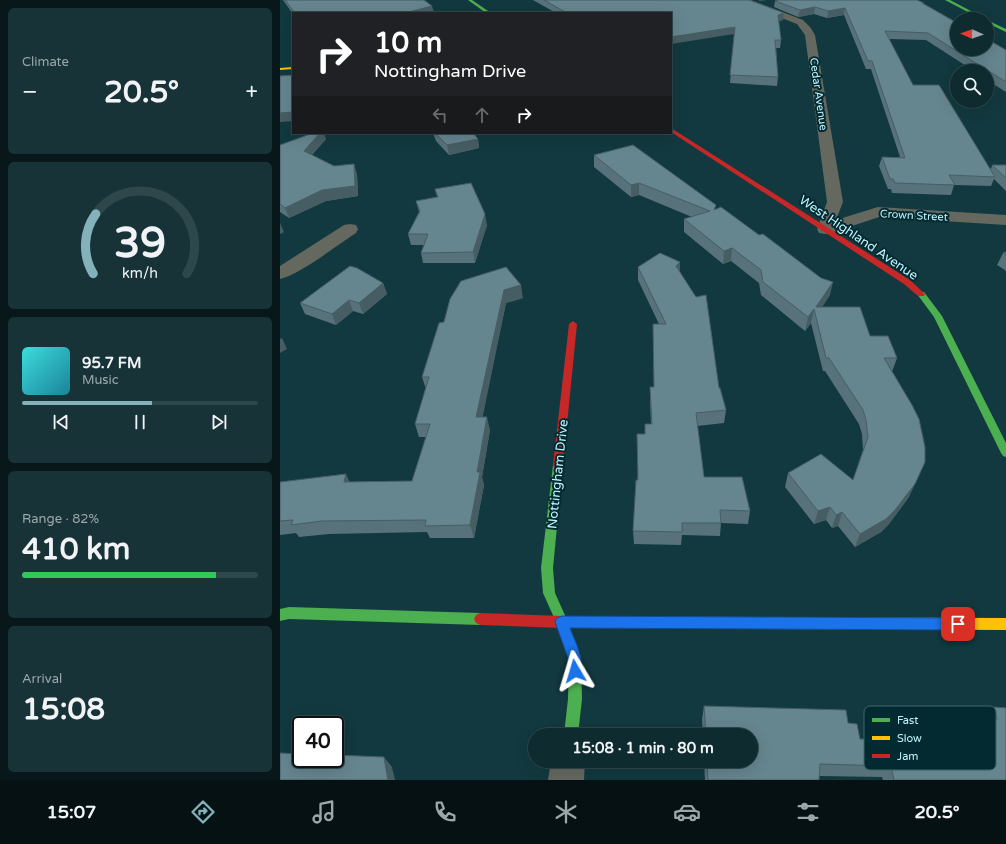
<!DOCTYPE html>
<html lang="en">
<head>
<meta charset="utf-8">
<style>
	:root { --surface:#0e2b2f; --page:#173337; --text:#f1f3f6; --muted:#9ba7aa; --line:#2e474b; --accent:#84b2bb }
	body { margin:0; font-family:"Varela Round",sans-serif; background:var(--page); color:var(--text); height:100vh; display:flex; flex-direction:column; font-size:15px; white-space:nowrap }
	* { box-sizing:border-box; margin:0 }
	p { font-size:13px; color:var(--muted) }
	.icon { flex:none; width:22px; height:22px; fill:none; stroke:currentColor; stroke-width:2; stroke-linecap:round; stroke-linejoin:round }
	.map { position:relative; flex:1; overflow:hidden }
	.sheet { display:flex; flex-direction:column; gap:8px; padding:8px; background:#08181a; width:280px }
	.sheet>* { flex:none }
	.top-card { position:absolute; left:12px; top:12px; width:380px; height:122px; border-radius:0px; box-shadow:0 4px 16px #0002,0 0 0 1px var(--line); background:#202124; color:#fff; overflow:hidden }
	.needle { width:26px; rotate:272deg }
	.fabs { position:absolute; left:670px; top:12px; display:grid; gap:8px }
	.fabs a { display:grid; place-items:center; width:44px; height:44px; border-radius:50%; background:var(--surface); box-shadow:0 4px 16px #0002,0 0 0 1px var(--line); font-size:20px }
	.speed { position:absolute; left:12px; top:716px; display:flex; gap:8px; font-size:20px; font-weight:700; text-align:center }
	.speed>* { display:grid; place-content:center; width:52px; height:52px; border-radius:50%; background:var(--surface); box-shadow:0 4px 16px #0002,0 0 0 1px var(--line); line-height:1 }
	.speed .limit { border:2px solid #111; border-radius:6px; background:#fff; color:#111 }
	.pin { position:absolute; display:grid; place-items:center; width:34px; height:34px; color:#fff; margin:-17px; border-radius:8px; box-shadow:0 2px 6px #0006 }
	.me { position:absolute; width:44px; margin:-22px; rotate:353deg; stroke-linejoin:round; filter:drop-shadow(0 0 3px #0008) }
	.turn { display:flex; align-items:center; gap:14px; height:84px; padding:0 16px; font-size:18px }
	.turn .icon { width:52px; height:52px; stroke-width:2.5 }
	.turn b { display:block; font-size:28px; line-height:34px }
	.lanes { display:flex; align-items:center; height:38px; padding:0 16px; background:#0003; justify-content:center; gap:20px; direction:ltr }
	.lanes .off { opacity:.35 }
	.big { font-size:30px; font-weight:700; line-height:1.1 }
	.sheet .widget { flex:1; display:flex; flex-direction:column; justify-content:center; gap:6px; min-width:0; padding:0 14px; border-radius:6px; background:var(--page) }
	.sheet .dial { align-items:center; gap:0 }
	.dial svg { height:104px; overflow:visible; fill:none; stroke:var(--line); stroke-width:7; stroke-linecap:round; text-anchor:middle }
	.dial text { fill:var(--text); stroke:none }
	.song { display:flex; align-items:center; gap:12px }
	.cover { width:48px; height:48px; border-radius:6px; background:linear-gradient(135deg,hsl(180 70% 55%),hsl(190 70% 35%)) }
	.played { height:4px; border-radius:2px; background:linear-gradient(90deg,var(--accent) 55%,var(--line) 55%) }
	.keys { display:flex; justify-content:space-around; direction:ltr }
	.heat { display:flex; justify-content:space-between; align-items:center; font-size:22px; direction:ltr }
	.charge { height:6px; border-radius:3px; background:linear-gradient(90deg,#34c759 82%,var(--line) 0) }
	.trip { position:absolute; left:248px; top:728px; width:230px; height:40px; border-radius:20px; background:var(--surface); box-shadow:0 4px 16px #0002,0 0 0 1px var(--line); font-weight:700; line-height:40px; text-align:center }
	.dock { display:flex; height:64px; justify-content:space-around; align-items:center; background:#061113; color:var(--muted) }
	.dock .icon { width:28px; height:28px }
	.dock .on { color:var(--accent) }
	.dock b { font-size:18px; color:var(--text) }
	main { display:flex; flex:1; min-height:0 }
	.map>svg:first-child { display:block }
</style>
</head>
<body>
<main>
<section class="sheet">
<div class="widget"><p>Climate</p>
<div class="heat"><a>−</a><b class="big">20.5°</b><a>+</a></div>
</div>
<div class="widget dial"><svg viewBox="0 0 100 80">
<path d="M14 69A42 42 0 1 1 86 69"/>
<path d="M14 69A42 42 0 0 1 16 23" stroke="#84b2bb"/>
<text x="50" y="56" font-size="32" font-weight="700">39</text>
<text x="50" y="72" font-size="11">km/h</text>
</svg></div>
<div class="widget">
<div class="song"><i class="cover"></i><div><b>95.7 FM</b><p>Music</p></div></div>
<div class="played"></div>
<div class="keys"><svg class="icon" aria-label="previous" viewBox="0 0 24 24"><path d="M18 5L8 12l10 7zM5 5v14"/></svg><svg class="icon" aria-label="pause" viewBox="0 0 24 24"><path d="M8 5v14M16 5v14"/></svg><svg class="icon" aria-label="next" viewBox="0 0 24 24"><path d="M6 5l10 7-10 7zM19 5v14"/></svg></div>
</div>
<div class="widget"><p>Range · 82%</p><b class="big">410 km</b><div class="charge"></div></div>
<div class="widget"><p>Arrival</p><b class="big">15:08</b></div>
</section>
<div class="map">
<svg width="726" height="780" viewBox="0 0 726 780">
	<rect width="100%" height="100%" fill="#12393f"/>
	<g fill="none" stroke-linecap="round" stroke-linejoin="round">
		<path fill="#64685f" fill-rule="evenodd" d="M459,0H471L523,20L530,27L535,35L563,202L556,220L598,207L726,215V225L599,217L551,233L545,234L539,233L537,229L547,202L525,35L517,24L460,2Z
			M70,224L76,225L78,229L76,233C57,245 21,274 0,279V266L64,225Z
			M271,761H305L304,780H268Z"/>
		<path fill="#4caf50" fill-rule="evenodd" d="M188,0H192L211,13H206Z
			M665,0H670L706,19H701Z
			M707,20L726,29V32L707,23Z
			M638,292H644L662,316L726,443V457L723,456L721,453L654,317L637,294Z
			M278,461L282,462L283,465L273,568L275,593L288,622L301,658L302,699L298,735H284L288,699L289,658L276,622L263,593L261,568L273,465L274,462Z
			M9,607L200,613L204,615L206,619L204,623L200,625L9,619L0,621V609Z"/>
		<path fill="#ffc107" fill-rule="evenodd" d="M13,67V69L0,70V68Z
			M478,617L726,618V630L478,629L474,627L472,623L474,619Z"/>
		<path fill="#c62828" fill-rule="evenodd" d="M391,128L630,280L645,294L644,296H638L624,284L391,132Z
			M293,321L297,324L283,465L282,468L278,469L274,468L273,465L289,324Z
			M200,613L282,616L478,617L482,619L484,623L482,627L478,629L282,628L200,625L196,623L194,619L196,615Z"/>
	</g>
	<path fill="#57727b" d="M3,0H144L154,12L148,13H13V14Z
		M253,0H469L504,13L503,20L498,21L501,40L500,48H496L498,77L497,86L450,83L454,34L391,13H276Z
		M495,1L644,3V4L726,50V92L707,80V71H694L646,40L609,39L633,85L711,169L712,165H726V191L714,179L711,186L674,185L671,195L612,193L611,189H608L599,166L602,157H620L591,69H586L564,15L547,18L534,14L518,17L494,7Z
		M153,133H193L198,139L199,148L169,155L156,141Z
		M46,139L32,155L54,166L77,174L78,196L46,201L9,218L0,212V145Z
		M314,155L436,209L550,295L542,307L590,336L617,358L612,372L629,497L609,524L601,532L575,547L558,526L552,528L546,520L534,524L505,487L508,473L573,480L583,450L582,434L579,424L545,371H543L531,323L525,331L481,295L479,283L451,261L443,264L404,232V219L412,217L359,195L351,197L314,167Z
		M155,189L207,225L195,263H143L141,253L144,245H131L128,234L139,212L136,201L157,197Z
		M726,252V272L725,270L717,265L723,253Z
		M358,267L400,272L446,410L444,423L417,426L424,477L470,511L468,524L441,523L440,536L402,535L401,545L354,544L353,531L357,480L365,434L371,424L370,400V387H374L373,324H379L358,280Z
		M103,283L107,294L83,314L73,311L56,325L25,314L20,303Z
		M243,298L226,303L202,417L210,430L202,477L204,485L194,538H150L147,532L49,534L19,537L16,533L0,535V482H70L132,481L146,437H139L135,424L146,389L142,377L164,322L170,299Z
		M424,706L568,723L580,739L631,740L639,729H651L659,718L703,719L714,707L726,708V780H603L602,777L539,776V780H425L424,761H471V735H423L422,719Z"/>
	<path fill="#475d64" d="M479,0H487L479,1Z
		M152,6L154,12L148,13H125Z
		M535,7L534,14L518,17L520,10Z
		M565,8L564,15L547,18L548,11Z
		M504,13L503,20L497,22L498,15Z
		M455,27L454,34L391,44V37Z
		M13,112V121L0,122V113Z
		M40,133H44L46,139L27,160L24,151Z
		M198,139L199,148L169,155L167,145Z
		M74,164L77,174L78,196L46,201L9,218L5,208Z
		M359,183V195L351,197V185Z
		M205,214L207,225L195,263L193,252Z
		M0,223L4,232L0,234Z
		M452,248L451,261L443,264L444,251Z
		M400,262V274L396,266Z
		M553,282L550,295L536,316V307Z
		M103,283L107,294L83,314L79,303Z
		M241,285L243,298L226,303L200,430L196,417L224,290Z
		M69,300L73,311L56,325L52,314Z
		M534,309L531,323L525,331L528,317Z
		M2,338L7,349L0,353V339Z
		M207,417L210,430L202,477L204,485L194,538L190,525L197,472Z
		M66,474L72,487L64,482Z
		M635,484L629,497L609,524L601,532L575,547L580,534Z
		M550,507L546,520L534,524L538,511Z
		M562,512L558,526L552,528L556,515Z
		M104,757L112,767L115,780H108Z"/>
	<path fill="#65858f" stroke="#475d64" d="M5,0H144L152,6L125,13H15Z
		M264,0H469L504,13L498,15L501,40H495L498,77L450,75L455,27L391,37V13H287Z
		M498,0H637L644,3H642L677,23V49H707V39L726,50V82L648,33L605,31L633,85H659L715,177L669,175L675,185L615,183L613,179H610L602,157L625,158L592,61H588L565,8L548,11L535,7L520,10L495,1Z
		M13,75V112L0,113V76Z
		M33,133H40L24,151L54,166L74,164L75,186L42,190L5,208L0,204V145Z
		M155,133H193L198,139L167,145Z
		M353,145L436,205L434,210L441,207L479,235L483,234L541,278L553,282L536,307H580L590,336H608L617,358H604L632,405L639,419L645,447V462L635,484L615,510L606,519L580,534L562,512L556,515L550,507L538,511L508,473L541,454L573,480L588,437L586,420L583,410L549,358H546L534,309L528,317L483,282L481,270L452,248L444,251L404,219L430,211L359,183L351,185L314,155Z
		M712,165H726V178Z
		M191,183L205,214L193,252L141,253L148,234H128L140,211L136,201L158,197L155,189Z
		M726,252V255L723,253Z
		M380,253L400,262L396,266L416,297L426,295L439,388H440L446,410L416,413L424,477H462L470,511L440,510L441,523H402V532L353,531L356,480H358L357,434H365V424H372L370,387H374L373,324H386L358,267Z
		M70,266L77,268L103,283L79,303L69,300L52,314L20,303Z
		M226,267L241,285L224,290L196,417H207L197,472H200L190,525L145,526L146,520L42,521L11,525L13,520L0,521V482L66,474L64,482L132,481L150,424H135L149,377H142L159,323L164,322L170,299L181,281Z
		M424,706L566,710L568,723L577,724L580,739L642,740L639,729H662L659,718L717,719L714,707L726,708V780H614L611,766L540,764L539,780H428L427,761H471V735H426Z
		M0,753L21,754V759H55V755L104,757L108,780H0Z"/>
	<path fill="#1a73e8" stroke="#114b97" d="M282,616L678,618L683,620L685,624L683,628L678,630L290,628C295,642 306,660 299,676L295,678L290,676L288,671V658L275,622L277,618Z"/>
	<g text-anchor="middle" stroke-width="4" stroke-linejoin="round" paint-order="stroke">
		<g font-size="11" fill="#c1f3fe" stroke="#032a30">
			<text transform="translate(539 94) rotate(82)" y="4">Cedar Avenue</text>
			<text transform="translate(634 215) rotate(3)" y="4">Crown Street</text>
		</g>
		<g font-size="13" fill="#c1f3fe" stroke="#032a30">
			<text transform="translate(579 237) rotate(34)" y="5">West Highland Avenue</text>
			<text transform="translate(277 474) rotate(-84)" y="5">Nottingham Drive</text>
		</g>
	</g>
	<rect x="584" y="706" width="132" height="64" rx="6" fill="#032a30" stroke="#3c666e" stroke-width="1"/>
	<rect x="592" y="718" width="18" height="4" fill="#4caf50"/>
	<rect x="592" y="736" width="18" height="4" fill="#ffc107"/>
	<rect x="592" y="754" width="18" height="4" fill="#c62828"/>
	<g font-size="11" fill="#c1f3fe">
		<text x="617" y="724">Fast</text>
		<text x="617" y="742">Slow</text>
		<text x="617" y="760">Jam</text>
	</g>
</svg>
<div class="fabs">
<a><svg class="needle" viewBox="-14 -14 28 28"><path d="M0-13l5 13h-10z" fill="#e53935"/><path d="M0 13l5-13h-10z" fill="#9ba7aa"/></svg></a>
<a><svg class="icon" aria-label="search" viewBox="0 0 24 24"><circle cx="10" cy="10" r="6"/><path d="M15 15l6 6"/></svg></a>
</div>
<div class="speed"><div class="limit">40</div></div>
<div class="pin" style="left:678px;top:624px;background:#d93025"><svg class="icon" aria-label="arrive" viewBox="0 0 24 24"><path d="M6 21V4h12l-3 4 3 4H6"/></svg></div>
<svg class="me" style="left:295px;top:671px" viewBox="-20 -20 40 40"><path d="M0-17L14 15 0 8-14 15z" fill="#1a73e8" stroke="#fff" stroke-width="4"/></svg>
<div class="trip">15:08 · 1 min · 80 m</div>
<div class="top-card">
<div class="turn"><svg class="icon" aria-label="right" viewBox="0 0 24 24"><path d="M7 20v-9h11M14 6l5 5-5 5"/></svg><div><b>10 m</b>Nottingham Drive</div></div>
<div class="lanes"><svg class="icon off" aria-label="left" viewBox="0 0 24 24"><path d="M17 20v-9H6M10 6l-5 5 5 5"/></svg><svg class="icon off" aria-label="ahead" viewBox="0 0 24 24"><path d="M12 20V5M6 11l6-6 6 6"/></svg><svg class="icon" aria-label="right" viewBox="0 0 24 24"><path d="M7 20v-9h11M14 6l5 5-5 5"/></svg></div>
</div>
</div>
</main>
<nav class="dock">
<b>15:07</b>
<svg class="icon on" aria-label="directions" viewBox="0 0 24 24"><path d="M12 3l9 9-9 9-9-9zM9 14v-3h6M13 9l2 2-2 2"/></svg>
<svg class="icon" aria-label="music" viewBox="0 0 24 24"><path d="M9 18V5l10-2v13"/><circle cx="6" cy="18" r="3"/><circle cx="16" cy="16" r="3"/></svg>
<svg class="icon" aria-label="phone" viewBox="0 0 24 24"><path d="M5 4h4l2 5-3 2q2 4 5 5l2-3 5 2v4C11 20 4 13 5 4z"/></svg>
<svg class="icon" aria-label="climate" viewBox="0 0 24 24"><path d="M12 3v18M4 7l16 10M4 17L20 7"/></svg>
<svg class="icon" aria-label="car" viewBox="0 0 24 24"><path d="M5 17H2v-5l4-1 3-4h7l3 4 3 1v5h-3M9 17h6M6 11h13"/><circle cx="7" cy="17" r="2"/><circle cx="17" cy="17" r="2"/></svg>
<svg class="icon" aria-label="filters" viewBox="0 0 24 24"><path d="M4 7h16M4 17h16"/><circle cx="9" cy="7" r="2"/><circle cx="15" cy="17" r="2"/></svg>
<b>20.5°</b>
</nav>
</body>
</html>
